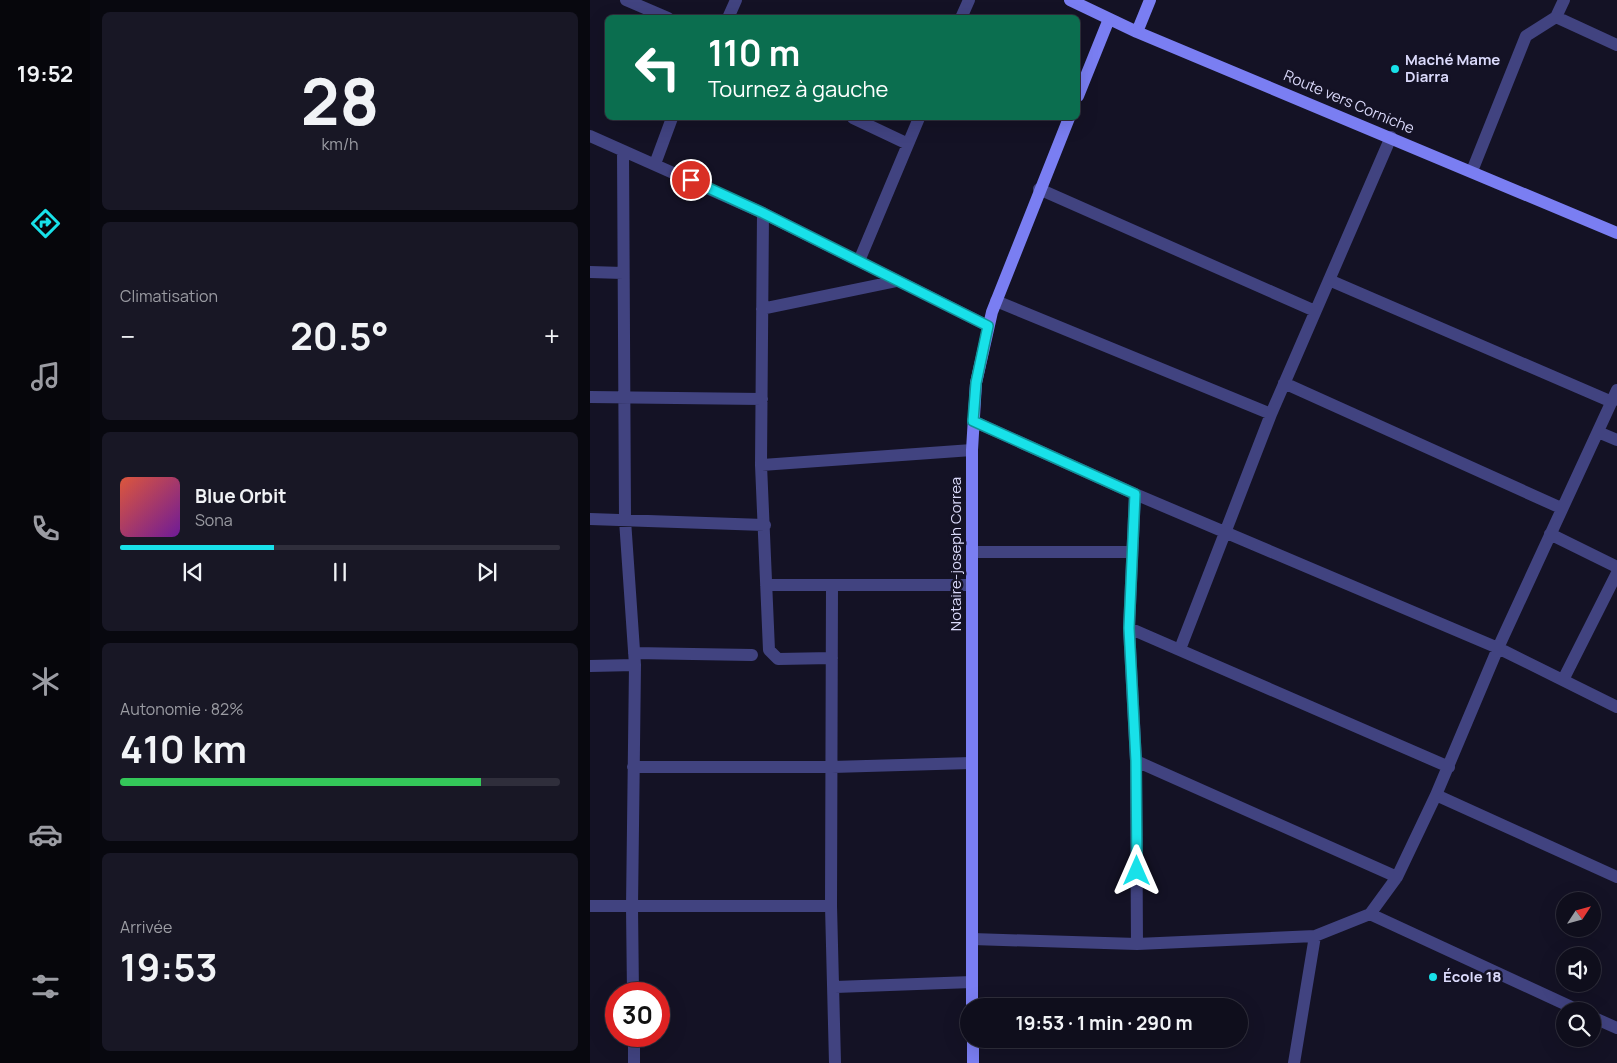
<!DOCTYPE html>
<html lang="fr">
<head>
<meta charset="utf-8">
<style>
	:root { --surface:#0f0e1c; --page:#181725; --text:#f1f3f6; --muted:#9b9ca3; --line:#2f2e3b; --accent:#18e1e9 }
	body { margin:0; font-family:Manrope,sans-serif; background:var(--page); color:var(--text); height:100vh; display:flex; flex-direction:column; font-size:19px; white-space:nowrap }
	* { box-sizing:border-box; margin:0 }
	p { font-size:16px; color:var(--muted) }
	.icon { flex:none; width:28px; height:28px; fill:none; stroke:currentColor; stroke-width:2; stroke-linecap:round; stroke-linejoin:round }
	.map { position:relative; flex:1; overflow:hidden }
	.drawer { display:flex; flex-direction:column; gap:12px; padding:12px; background:#08080f; width:500px }
	.drawer>* { flex:none }
	.guide { position:absolute; left:15px; top:15px; width:475px; height:105px; border-radius:8px; box-shadow:0 5px 20px #0002,0 0 0 1px var(--line); background:#0b6e4f; color:#fff; overflow:hidden }
	.needle { width:32px; rotate:54deg }
	.buttons { position:absolute; left:966px; top:892px; display:grid; gap:10px }
	.buttons a { display:grid; place-items:center; width:45px; height:45px; border-radius:50%; background:var(--surface); box-shadow:0 5px 20px #0002,0 0 0 1px var(--line); font-size:25px }
	.speed { position:absolute; left:15px; top:982px; display:flex; gap:10px; font-size:25px; font-weight:700; text-align:center }
	.speed>* { display:grid; place-content:center; width:65px; height:65px; border-radius:50%; background:var(--surface); box-shadow:0 5px 20px #0002,0 0 0 1px var(--line); line-height:1 }
	.speed .limit { border:8px solid #d22; background:#fff; color:#111 }
	.pin { position:absolute; display:grid; place-items:center; width:42px; height:42px; color:#fff; margin:-21px; border:2px solid #fff; border-radius:50%; box-shadow:0 1px 5px #0007 }
	.me { position:absolute; width:55px; margin:-28px; rotate:0deg; stroke-linejoin:round; filter:drop-shadow(0 0 4px #0008) }
	.turn { display:flex; align-items:center; gap:18px; height:105px; padding:0 20px; font-size:22px }
	.turn .icon { width:65px; height:65px; stroke-width:2.5 }
	.turn b { display:block; font-size:35px; line-height:42px }
	.big { font-size:38px; font-weight:700; line-height:1.1 }
	.drawer .tile { flex:1; display:flex; flex-direction:column; justify-content:center; gap:8px; min-width:0; padding:0 18px; border-radius:8px; background:var(--page) }
	.drawer .dial { align-items:center; gap:0 }
	.dial b { font-size:65px; line-height:1 }
	.song { display:flex; align-items:center; gap:15px }
	.cover { width:60px; height:60px; border-radius:8px; background:linear-gradient(135deg,hsl(10 70% 55%),hsl(280 70% 35%)) }
	.played { height:5px; border-radius:2px; background:linear-gradient(90deg,var(--accent) 35%,var(--line) 35%) }
	.keys { display:flex; justify-content:space-around; direction:ltr }
	.heat { display:flex; justify-content:space-between; align-items:center; font-size:28px; direction:ltr }
	.charge { height:8px; border-radius:4px; background:linear-gradient(90deg,#34c759 82%,var(--line) 0) }
	.trip { position:absolute; left:370px; top:998px; width:288px; height:50px; border-radius:25px; background:var(--surface); box-shadow:0 5px 20px #0002,0 0 0 1px var(--line); font-weight:700; line-height:50px; text-align:center }
	main { display:flex; flex:1; min-height:0 }
	.tab-bar { display:flex; flex-direction:column; width:90px; justify-content:space-around; align-items:center; background:#06060b; color:var(--muted) }
	.tab-bar .icon { width:35px; height:35px }
	.tab-bar .current { color:var(--accent) }
	.tab-bar b { font-size:22px; color:var(--text) }
	.map>svg:first-child { display:block }
</style>
</head>
<body>
<main>
<nav class="tab-bar">
<b>19:52</b>
<svg class="icon current" aria-label="directions" viewBox="0 0 24 24"><path d="M12 3l9 9-9 9-9-9zM9 14v-3h6M13 9l2 2-2 2"/></svg>
<svg class="icon" aria-label="music" viewBox="0 0 24 24"><path d="M9 18V5l10-2v13"/><circle cx="6" cy="18" r="3"/><circle cx="16" cy="16" r="3"/></svg>
<svg class="icon" aria-label="phone" viewBox="0 0 24 24"><path d="M5 4h4l2 5-3 2q2 4 5 5l2-3 5 2v4C11 20 4 13 5 4z"/></svg>
<svg class="icon" aria-label="climate" viewBox="0 0 24 24"><path d="M12 3v18M4 7l16 10M4 17L20 7"/></svg>
<svg class="icon" aria-label="car" viewBox="0 0 24 24"><path d="M5 17H2v-5l4-1 3-4h7l3 4 3 1v5h-3M9 17h6M6 11h13"/><circle cx="7" cy="17" r="2"/><circle cx="17" cy="17" r="2"/></svg>
<svg class="icon" aria-label="filters" viewBox="0 0 24 24"><path d="M4 7h16M4 17h16"/><circle cx="9" cy="7" r="2"/><circle cx="15" cy="17" r="2"/></svg>
</nav>
<section class="drawer">
<div class="tile dial"><b>28</b><p>km/h</p></div>
<div class="tile"><p>Climatisation</p>
<div class="heat"><a>−</a><b class="big">20.5°</b><a>+</a></div>
</div>
<div class="tile">
<div class="song"><i class="cover"></i><div><b>Blue Orbit</b><p>Sona</p></div></div>
<div class="played"></div>
<div class="keys"><svg class="icon" aria-label="previous" viewBox="0 0 24 24"><path d="M18 5L8 12l10 7zM5 5v14"/></svg><svg class="icon" aria-label="pause" viewBox="0 0 24 24"><path d="M8 5v14M16 5v14"/></svg><svg class="icon" aria-label="next" viewBox="0 0 24 24"><path d="M6 5l10 7-10 7zM19 5v14"/></svg></div>
</div>
<div class="tile"><p>Autonomie · 82%</p><b class="big">410 km</b><div class="charge"></div></div>
<div class="tile"><p>Arrivée</p><b class="big">19:53</b></div>
</section>
<div class="map">
<svg width="1027" height="1063" viewBox="0 0 1027 1063">
	<rect width="100%" height="100%" fill="#141225"/>
	<g fill="none" stroke-linecap="round" stroke-linejoin="round">
		<path stroke="#414380" stroke-width="12" d="M36,0L78,18
			M966,17L1027,45
			M138,18L146,0
			M371,18L379,0
			M263,118L318,144
			M0,136L173,213L398,326
			M33,151L35,520L45,665L42,907L43,994
			M65,164L82,118
			M882,171L936,36L966,17L974,0
			M449,189L725,311
			M173,213L171,465L179,650L188,659L242,658
			M269,261L329,118
			M0,272L33,273
			M739,280L1022,402
			M406,301L681,414
			M172,309L307,281
			M694,383L971,508
			M0,397L172,399
			M383,421L545,494L908,648L1027,707
			M1008,432L1027,440
			M171,465L382,450
			M545,494L539,628L546,761L547,944
			M0,519L175,525
			M960,534L1027,567
			M383,552H541
			M176,585H382
			M242,586L241,906L245,1063
			M539,628L859,767
			M590,649L681,414L801,137
			M44,653L162,655
			M0,666L45,665
			M973,680L1027,573
			M546,761L807,877
			M43,767H242L381,763
			M846,795L1027,877
			M0,906H241
			M780,914L990,1011
			M382,939L547,944L725,936
			M245,987L382,982
			M1002,1017L1027,1028
			M44,1036V1063
			M704,1063L725,936L780,914L807,877L846,795L908,648L1027,390"/>
		<path stroke="#7a7ef2" stroke-width="12" d="M480,0L547,32L1027,233
			M547,32L560,0
			M488,96L519,19
			M382,1006V450L386,383L402,312L479,118
			M383,1039V1063"/>
	</g>
	<g fill="none" stroke-linecap="round" stroke-linejoin="round">
		<defs>
			<path id="route" d="M101,180L173,213L398,326L386,383L383,421L545,494L539,628L546,761L547,871"/>
		</defs>
		<use href="#route" stroke="#109297" stroke-width="12"/>
		<use href="#route" stroke="#18e1e9" stroke-width="9"/>
	</g>
	<g fill="#18e1e9" stroke="#141225" stroke-width="2">
		<circle cx="805" cy="69" r="5"/>
		<circle cx="843" cy="977" r="5"/>
	</g>
	<g text-anchor="middle" stroke-width="5" stroke-linejoin="round" paint-order="stroke">
		<g font-size="15" font-weight="bold" fill="#dbdafb" stroke="#141225" text-anchor="start">
			<text x="815" y="65">Maché Mame<tspan x="815" dy="17">Diarra</tspan></text>
			<text x="853" y="982">École 18</text>
		</g>
		<g font-size="15" fill="#dbdafb" stroke="#141225">
			<text transform="translate(759 102) rotate(23)" y="5">Route vers Corniche</text>
			<text transform="translate(366 554) rotate(-90)" y="5">Notaire-joseph Correa</text>
		</g>
	</g>
</svg>
<div class="buttons">
<a><svg class="needle" viewBox="-14 -14 28 28"><path d="M0-13l5 13h-10z" fill="#e53935"/><path d="M0 13l5-13h-10z" fill="#9b9ca3"/></svg></a>
<a><svg class="icon" aria-label="sound" viewBox="0 0 24 24"><path d="M4 9h4l5-4v14l-5-4H4zM17 9q2 3 0 6"/></svg></a>
<a><svg class="icon" aria-label="search" viewBox="0 0 24 24"><circle cx="10" cy="10" r="6"/><path d="M15 15l6 6"/></svg></a>
</div>
<div class="speed"><div class="limit">30</div></div>
<div class="pin" style="left:101px;top:180px;background:#d93025"><svg class="icon" aria-label="arrive" viewBox="0 0 24 24"><path d="M6 21V4h12l-3 4 3 4H6"/></svg></div>
<svg class="me" style="left:547px;top:871px" viewBox="-20 -20 40 40"><path d="M0-17L14 15 0 8-14 15z" fill="#18e1e9" stroke="#fff" stroke-width="4"/></svg>
<div class="trip">19:53 · 1 min · 290 m</div>
<div class="guide">
<div class="turn"><svg class="icon" aria-label="left" viewBox="0 0 24 24"><path d="M17 20v-9H6M10 6l-5 5 5 5"/></svg><div><b>110 m</b>Tournez à gauche</div></div>
</div>
</div>
</main>
</body>
</html>
